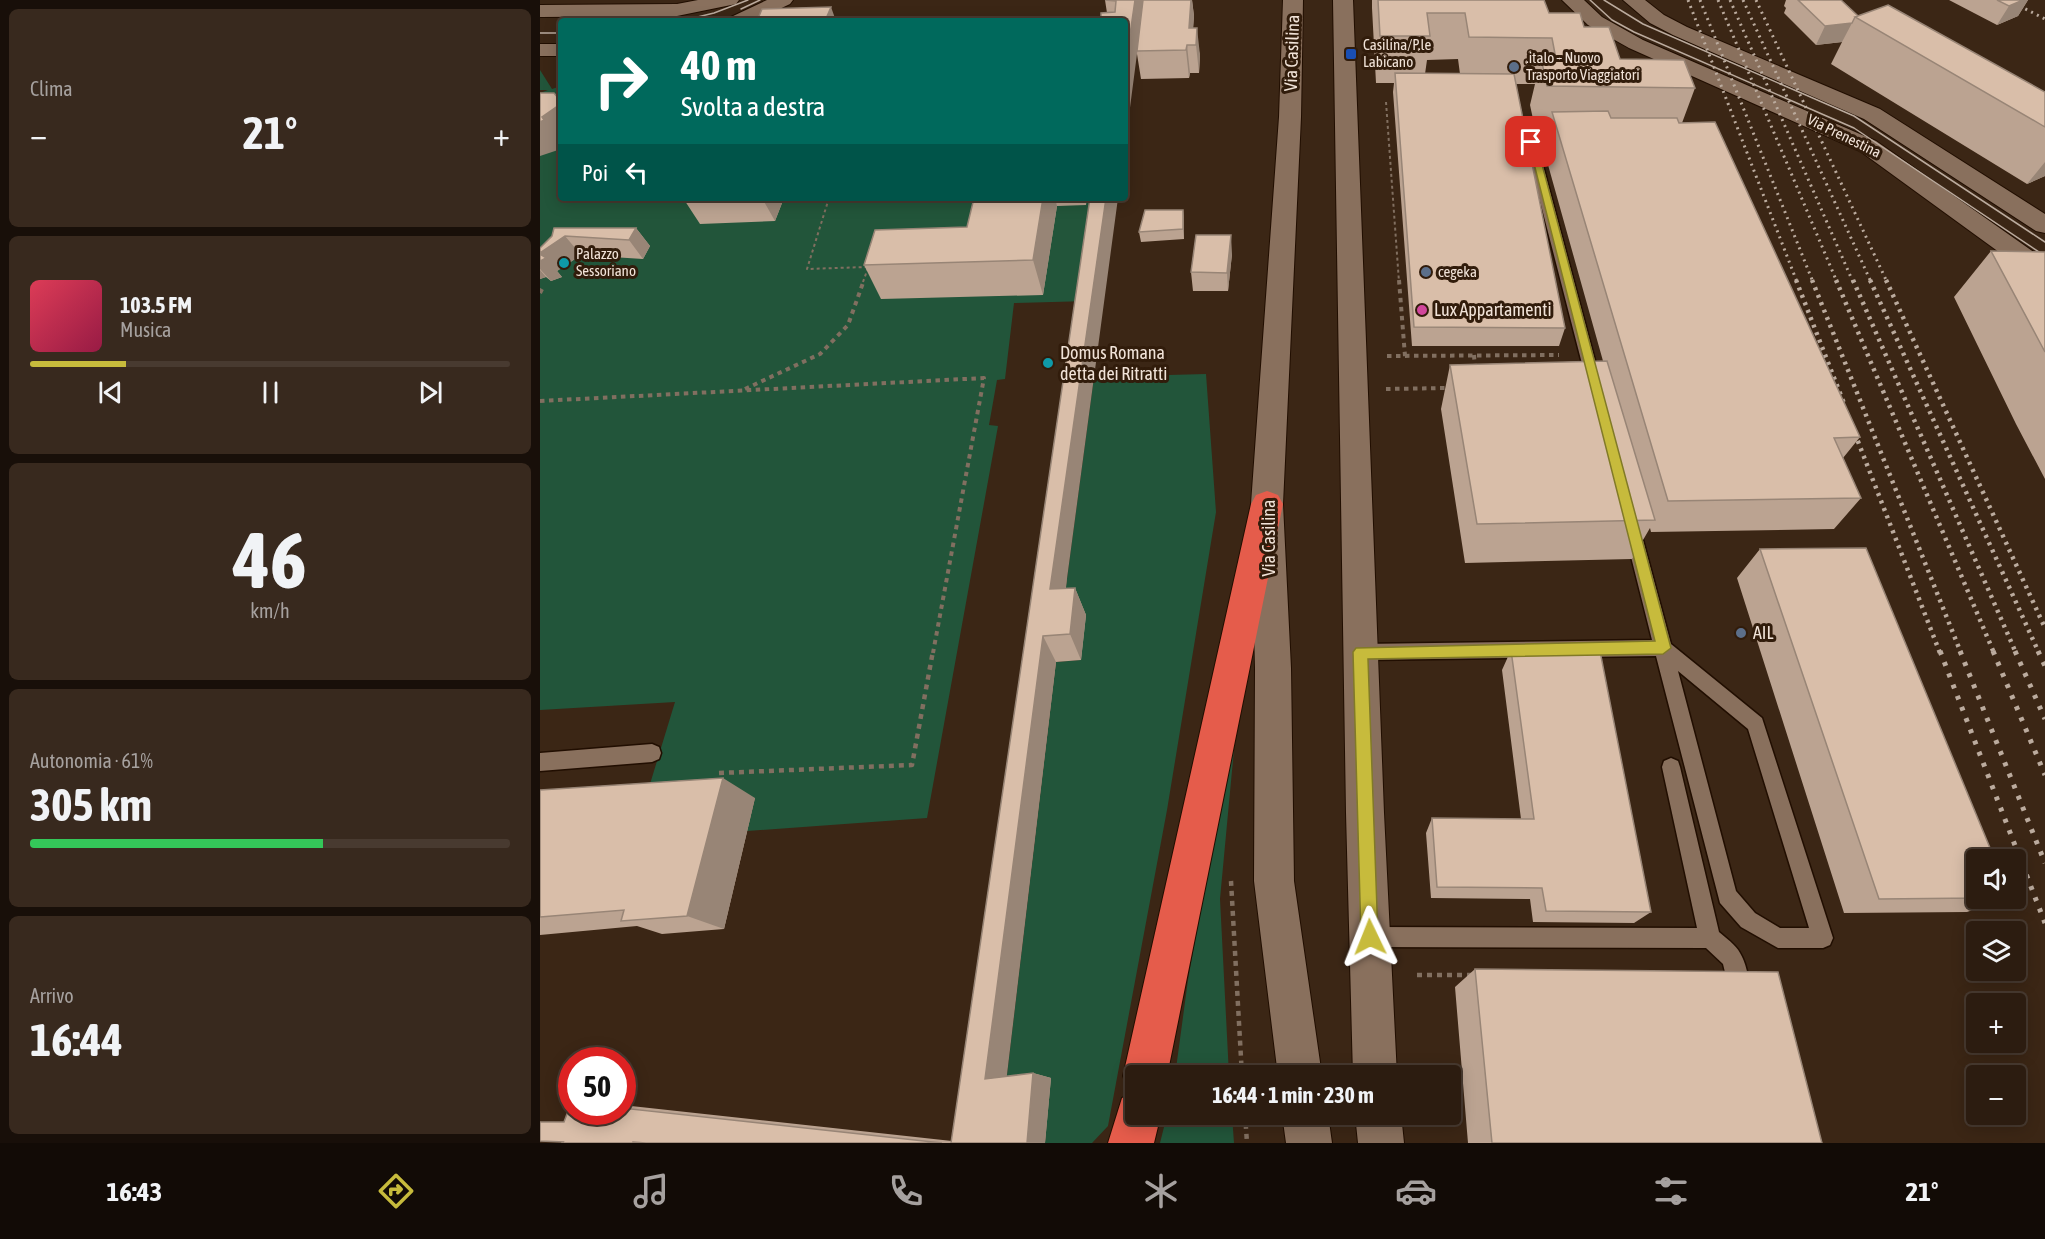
<!DOCTYPE html>
<html lang="it">
<head>
<meta charset="utf-8">
<style>
	:root { --surface:#2c1c10; --page:#38291e; --text:#f1f3f6; --muted:#a6a19f; --line:#483a30; --accent:#c7bb3c }
	body { margin:0; font-family:"Asap Condensed",sans-serif; background:var(--page); color:var(--text); height:100vh; display:flex; flex-direction:column; font-size:22px; white-space:nowrap }
	* { box-sizing:border-box; margin:0 }
	p { font-size:20px; color:var(--muted) }
	.icon { flex:none; width:33px; height:33px; fill:none; stroke:currentColor; stroke-width:2; stroke-linecap:round; stroke-linejoin:round }
	.map { position:relative; flex:1; overflow:hidden }
	.side { display:flex; flex-direction:column; gap:9px; padding:9px; background:#180f09; width:540px }
	.side>* { flex:none }
	.top-card { position:absolute; left:18px; top:18px; width:570px; height:183px; border-radius:6px; box-shadow:0 3px 15px #0003,0 0 0 2px var(--line); background:#00695c; color:#fff; overflow:hidden }
	.controls { position:absolute; left:1426px; top:849px; display:grid; gap:12px }
	.controls a { display:grid; place-items:center; width:60px; height:60px; border-radius:6px; background:var(--surface); box-shadow:0 3px 15px #0003,0 0 0 2px var(--line); font-size:30px }
	.speed { position:absolute; left:18px; top:1047px; display:flex; gap:12px; font-size:30px; font-weight:700; text-align:center }
	.speed>* { display:grid; place-content:center; width:78px; height:78px; border-radius:50%; background:var(--surface); box-shadow:0 3px 15px #0003,0 0 0 2px var(--line); line-height:1 }
	.speed .limit { border:9px solid #d22; background:#fff; color:#111 }
	.pin { position:absolute; display:grid; place-items:center; width:51px; height:51px; color:#fff; margin:-26px; border-radius:12px; box-shadow:0 3px 9px #0006 }
	.me { position:absolute; width:66px; margin:-33px; rotate:358deg; stroke-linejoin:round; filter:drop-shadow(0 0 4px #0008) }
	.turn { display:flex; align-items:center; gap:21px; height:126px; padding:0 24px; font-size:27px }
	.turn .icon { width:78px; height:78px; stroke-width:2.5 }
	.turn b { display:block; font-size:42px; line-height:51px }
	.then { display:flex; align-items:center; height:57px; padding:0 24px; background:#0003; gap:12px; font-size:22px }
	.big { font-size:45px; font-weight:700; line-height:1.1 }
	.side .tile { flex:1; display:flex; flex-direction:column; justify-content:center; gap:9px; min-width:0; padding:0 21px; border-radius:9px; background:var(--page) }
	.side .dial { align-items:center; gap:0 }
	.dial b { font-size:78px; line-height:1 }
	.song { display:flex; align-items:center; gap:18px }
	.cover { width:72px; height:72px; border-radius:9px; background:linear-gradient(135deg,hsl(350 70% 55%),hsl(340 70% 35%)) }
	.played { height:6px; border-radius:3px; background:linear-gradient(90deg,var(--accent) 20%,var(--line) 20%) }
	.keys { display:flex; justify-content:space-around; direction:ltr }
	.heat { display:flex; justify-content:space-between; align-items:center; font-size:33px; direction:ltr }
	.charge { height:9px; border-radius:4px; background:linear-gradient(90deg,#34c759 61%,var(--line) 0) }
	.trip { position:absolute; left:585px; top:1065px; width:336px; height:60px; border-radius:6px; background:var(--surface); box-shadow:0 3px 15px #0003,0 0 0 2px var(--line); font-weight:700; line-height:60px; text-align:center }
	.tab-bar { display:flex; height:96px; justify-content:space-around; align-items:center; background:#120b06; color:var(--muted) }
	.tab-bar .icon { width:42px; height:42px }
	.tab-bar .active { color:var(--accent) }
	.tab-bar b { font-size:27px; color:var(--text) }
	main { display:flex; flex:1; min-height:0 }
	.map>svg:first-child { display:block }
</style>
</head>
<body>
<main>
<section class="side">
<div class="tile"><p>Clima</p>
<div class="heat"><a>−</a><b class="big">21°</b><a>+</a></div>
</div>
<div class="tile">
<div class="song"><i class="cover"></i><div><b>103.5 FM</b><p>Musica</p></div></div>
<div class="played"></div>
<div class="keys"><svg class="icon" aria-label="previous" viewBox="0 0 24 24"><path d="M18 5L8 12l10 7zM5 5v14"/></svg><svg class="icon" aria-label="pause" viewBox="0 0 24 24"><path d="M8 5v14M16 5v14"/></svg><svg class="icon" aria-label="next" viewBox="0 0 24 24"><path d="M6 5l10 7-10 7zM19 5v14"/></svg></div>
</div>
<div class="tile dial"><b>46</b><p>km/h</p></div>
<div class="tile"><p>Autonomia · 61%</p><b class="big">305 km</b><div class="charge"></div></div>
<div class="tile"><p>Arrivo</p><b class="big">16:44</b></div>
</section>
<div class="map">
<svg width="1505" height="1143" viewBox="0 0 1505 1143">
	<rect width="100%" height="100%" fill="#3b2615"/>
	<path fill="#22553a" d="M0,70L12,89L21,86V198H562L549,301L474,303L465,379L457,380L449,425L458,426L387,818L207,831L215,798L103,807L135,702L0,710V93L8,90H0Z
		M666,374L676,512L627,810L568,1126L552,1143H505L510,1078L466,1083L516,662L541,660L522,616L554,377Z
		M699,696L680,899L689,1075L635,1076L648,980Z
		M627,1115H692L694,1143H620Z"/>
	<g fill="none" stroke-linecap="round" stroke-linejoin="round">
		<defs>
			<path id="lane" d="M991,140L997,143L1061,383L1054,388L1047,383L985,143Z
				M1092,522L1098,524L1100,529L1131,644L1222,718L1293,938L1290,945L1283,948H1238L1201,927L1180,903L1116,656L821,660L815,658L812,652L815,646L821,644L1112,640L1084,529L1086,524ZM1138,671L1208,729L1269,928H1240L1215,913L1196,891Z
				M112,744L119,747L121,753L119,759L112,762L0,771V753Z
				M1131,758L1138,761L1140,767L1179,932C1186,938 1196,945 1200,953C1207,964 1212,989 1208,1001L1200,1004L1192,1001L1183,964L1166,948L830,947L823,944L820,937L823,930L830,927L1157,928L1122,767L1124,761Z"/>
			<path id="secondary" d="M158,0H199L196,4L137,16L0,17V5L137,4Z
				M227,0H253L250,4L214,21H188L191,17Z
				M743,0H763L761,117L743,504L751,668L754,881L782,1076H738L714,881L715,668L711,504L739,117Z
				M793,0H813L844,813L857,1076H813L806,813Z
				M1022,0H1044L1062,17L1103,40L1336,141L1505,260V282L1496,279L1320,151L1089,48L1048,25Z
				M1083,0H1105L1124,15L1147,27L1340,109L1505,214V233L1496,231L1324,119L1133,35L1110,23Z
				M0,44H21V56H0Z
				M742,1114H788L792,1143H746Z
				M815,1114H861L864,1143H818Z"/>
			<path id="highway" d="M727,491L738,495L743,504L627,1076H596V1114H621L614,1143H568L582,1098L593,1093L589,1092L583,1076L711,504L716,495Z"/>
		</defs>
		<use href="#lane" stroke="#210e01" stroke-width="3"/>
		<use href="#secondary" stroke="#210e01" stroke-width="2"/>
		<use href="#highway" stroke="#210e01" stroke-width="2"/>
		<path stroke="#816f60" stroke-width="2" stroke-dasharray="3 3" stroke-linecap="butt" d="M846,102L859,282
			M289,198L267,269L326,267
			M323,282L329,265"/>
		<path stroke="#816f60" stroke-width="4" stroke-dasharray="4.5 4.5" stroke-linecap="butt" d="M859,280L865,356
			M0,293L2,289
			M934,355L935,369
			M847,356L1019,355
			M205,389L280,354L308,325L324,280
			M846,389L907,388
			M0,401L444,378L393,653"/>
		<path stroke="#816f60" stroke-width="4.5" stroke-dasharray="5 5" stroke-linecap="butt" d="M179,773L372,765L393,651
			M691,881L702,1076
			M877,975H933
			M705,1114L707,1143"/>
		<use href="#lane" fill="#89705d" fill-rule="evenodd"/>
		<use href="#secondary" fill="#89705d" fill-rule="evenodd"/>
		<use href="#highway" fill="#e55c4b" fill-rule="evenodd"/>
		<path stroke="#bbab9e" stroke-width="1.5" d="M1050,0L1072,20L1094,32L1314,128L1505,256
			M1064,0L1103,24L1314,116L1505,242
			M201,9L220,0
			M141,21L174,13L208,0
			M0,33H21"/>
		<path stroke="#bbab9e" stroke-width="3" stroke-dasharray="2 4.5" stroke-linecap="butt" d="M1148,0L1257,282
			M1160,0L1273,282
			M1178,0L1297,282
			M1190,0L1313,282
			M1203,0L1331,282
			M1216,0L1347,282
			M1468,0L1505,19"/>
		<path stroke="#bbab9e" stroke-width="4.5" stroke-dasharray="3 5" stroke-linecap="butt" d="M1256,280L1305,406
			M1272,280L1421,653
			M1296,280L1454,653
			M1313,280L1476,653
			M1330,280L1499,653
			M1346,280L1505,628
			M1312,426L1400,653"/>
		<path stroke="#bbab9e" stroke-width="5" stroke-dasharray="4 8" stroke-linecap="butt" d="M1400,651L1505,923
			M1420,651L1505,863
			M1453,651L1505,775
			M1475,651L1505,719
			M1498,651L1505,666"/>
	</g>
	<path fill="#bba391" fill-rule="evenodd" d="M565,0H652L654,16L653,28L660,55L659,73H650L649,78L601,79L597,54L585,21H561V13H567Z
		M832,0H1004L1009,13L1044,27L1080,59L1155,88L1142,123L1320,437L1303,458L1321,498L1294,529L1111,532L1110,528L1092,559L925,563L901,409L910,365L1063,361L1003,147L1006,134L996,133L990,105L995,84H976L1025,328L1019,346H872L853,92L854,83H836L832,8ZM918,59L920,74H885L887,60Z
		M1246,0H1301L1318,16L1505,92V176L1487,184L1291,64L1302,42L1276,45L1244,13L1246,8L1244,6Z
		M1409,0H1488L1478,16L1457,25Z
		M143,198H244L235,221L160,224Z
		M434,198H547L546,205L517,206L503,295L341,299L324,265L427,227Z
		M550,198L526,588H535L546,615L541,660L516,662L466,1077L493,1073L511,1078L505,1143H22L24,1122L82,1112V1105L412,1141Z
		M643,210L644,220V239L601,242L599,232Z
		M96,228L110,246L103,259L41,255L17,271L22,277L11,281L6,277L0,279V248L12,236Z
		M1451,251L1505,252V479L1476,424L1414,297Z
		M692,254L688,291H653L651,272Z
		M1220,549L1437,860V898H1468L1427,912L1304,913L1197,578Z
		M971,650L1111,912L1094,923L993,922L990,899L891,898L886,833L892,818L981,819L962,670Z
		M0,790L215,798L184,929L122,934L97,926L0,935Z
		M935,969L1282,1143H928L915,987Z"/>
	<path fill="#988576" d="M595,0H604L585,146V69Z
		M651,0H652L654,16L652,45L649,28Z
		M1483,0H1488L1478,16L1457,25L1469,6Z
		M291,7L296,21H285Z
		M1312,23L1302,42L1276,45L1285,26Z
		M657,28L660,55L659,73L656,45Z
		M647,45L650,73L649,78L646,50Z
		M19,99L21,102V149L0,156V122L2,117Z
		M1505,162V176L1487,184Z
		M222,198H244L235,221Z
		M503,198H515L517,206L503,295L493,260Z
		M566,198H578L522,616L510,589Z
		M643,210L644,220V239L643,229Z
		M96,228L110,246L103,259L89,240Z
		M691,235L692,254L688,291L687,273Z
		M25,236L41,255L17,271L22,277L11,281L0,269V253Z
		M0,270L6,277L0,279Z
		M535,588L546,615L541,660L530,634Z
		M503,636L516,662L466,1083L445,1079Z
		M183,778L215,798L184,929L147,916Z
		M493,1073L511,1078L505,1143H487Z"/>
	<path fill="#d9bea9" stroke="#988576" stroke-width="1.5" d="M565,0H595L585,69V21H574V19L561,20V13L575,12L576,1Z
		M603,0H651L649,28H657L656,45H647L646,50L597,51Z
		M838,0H1004L1009,13H1040L1044,27H1069L1080,59L1144,60L1155,88L1007,86L1001,58L1016,59L1012,38L929,37L925,13H887L890,36H840Z
		M1258,0H1301L1318,16L1315,17L1312,23L1285,26Z
		M1457,0H1483L1469,6Z
		M1348,5L1505,92V127L1315,17Z
		M291,7L285,21H217L222,9Z
		M457,20V21H392Z
		M855,73L974,74L1025,328L874,327Z
		M0,93H14L19,99V105L2,117L4,120L0,122Z
		M1068,111L1071,118H1137L1139,123L1175,122L1320,437L1294,438L1321,498L1128,501L1012,112Z
		M434,198H503L493,260L324,265L335,230L427,227Z
		M550,198H566L510,589L535,588L530,634L503,636L445,1079L493,1073L487,1143H411Z
		M605,210H643V229L599,232Z
		M14,228H96L89,240L25,236L0,253V248L12,236Z
		M656,235H691L687,273L651,272Z
		M1451,251L1505,252V352Z
		M0,254L6,258L0,261Z
		M1067,361L1115,520L937,524L910,365Z
		M1326,548L1455,860H1437V898L1339,899L1220,549Z
		M971,650L1060,651L1111,912L1006,911L1002,888L897,887L892,818L994,819Z
		M183,778L147,916L81,921L84,910L0,917V790Z
		M935,969L1238,972L1282,1143H952Z
		M31,1103L32,1112H82V1108L402,1143H106L93,1142V1143H22L23,1142L0,1141V1122H24Z"/>
	<path fill="#c7bb3c" stroke="#817a27" stroke-width="1.5" d="M988,140L996,142L1131,648L1123,654L828,659L838,937L836,943L830,945L824,943L821,937L813,652L816,648L1115,641Z"/>
	<rect fill="#1a4fb4" stroke="#311c0b" stroke-width="2" x="805" y="48" width="12" height="12" rx="3"/>
	<g fill="#5c6f8a" stroke="#311c0b" stroke-width="2">
		<circle cx="974" cy="67" r="6"/>
		<circle cx="886" cy="272" r="6"/>
		<circle cx="1201" cy="633" r="6"/>
	</g>
	<g fill="#0f9aa8" stroke="#311c0b" stroke-width="2">
		<circle cx="24" cy="263" r="6"/>
		<circle cx="508" cy="363" r="6"/>
	</g>
	<circle fill="#d1479c" stroke="#311c0b" stroke-width="2" cx="882" cy="310" r="6"/>
	<g text-anchor="middle" stroke-width="6" stroke-linejoin="round" paint-order="stroke">
		<g font-size="15" fill="#f1e3d8" stroke="#311c0b" text-anchor="start">
			<text x="823" y="50">Casilina/P.le<tspan x="823" dy="17">Labicano</tspan></text>
			<text x="986" y="63">.italo – Nuovo<tspan x="986" dy="17">Trasporto Viaggiatori</tspan></text>
			<text x="36" y="259">Palazzo<tspan x="36" dy="17">Sessoriano</tspan></text>
			<text x="898" y="277">cegeka</text>
		</g>
		<g font-size="15" fill="#f1e3d8" stroke="#311c0b">
			<text transform="translate(1304 136) rotate(26)" y="5">Via Prenestina</text>
		</g>
		<g font-size="18" fill="#f1e3d8" stroke="#311c0b">
			<text transform="translate(752 53) rotate(-88)" y="6">Via Casilina</text>
			<text transform="translate(729 538) rotate(-90)" y="6">Via Casilina</text>
		</g>
		<g font-size="18" fill="#f1e3d8" stroke="#311c0b" text-anchor="start">
			<text x="894" y="316">Lux Appartamenti</text>
			<text x="520" y="359">Domus Romana<tspan x="520" dy="21">detta dei Ritratti</tspan></text>
			<text x="1213" y="639">AIL</text>
		</g>
	</g>
</svg>
<div class="controls">
<a><svg class="icon" aria-label="sound" viewBox="0 0 24 24"><path d="M4 9h4l5-4v14l-5-4H4zM17 9q2 3 0 6"/></svg></a>
<a><svg class="icon" aria-label="layers" viewBox="0 0 24 24"><path d="M12 4l9 5-9 5-9-5zM3 14l9 5 9-5"/></svg></a>
<a>+</a>
<a>−</a>
</div>
<div class="speed"><div class="limit">50</div></div>
<div class="pin" style="left:991px;top:142px;background:#d93025"><svg class="icon" aria-label="arrive" viewBox="0 0 24 24"><path d="M6 21V4h12l-3 4 3 4H6"/></svg></div>
<svg class="me" style="left:830px;top:937px" viewBox="-20 -20 40 40"><path d="M0-17L14 15 0 8-14 15z" fill="#c7bb3c" stroke="#fff" stroke-width="4"/></svg>
<div class="trip">16:44 · 1 min · 230 m</div>
<div class="top-card">
<div class="turn"><svg class="icon" aria-label="right" viewBox="0 0 24 24"><path d="M7 20v-9h11M14 6l5 5-5 5"/></svg><div><b>40 m</b>Svolta a destra</div></div>
<div class="then">Poi<svg class="icon" aria-label="left" viewBox="0 0 24 24"><path d="M17 20v-9H6M10 6l-5 5 5 5"/></svg></div>
</div>
</div>
</main>
<nav class="tab-bar">
<b>16:43</b>
<svg class="icon active" aria-label="directions" viewBox="0 0 24 24"><path d="M12 3l9 9-9 9-9-9zM9 14v-3h6M13 9l2 2-2 2"/></svg>
<svg class="icon" aria-label="music" viewBox="0 0 24 24"><path d="M9 18V5l10-2v13"/><circle cx="6" cy="18" r="3"/><circle cx="16" cy="16" r="3"/></svg>
<svg class="icon" aria-label="phone" viewBox="0 0 24 24"><path d="M5 4h4l2 5-3 2q2 4 5 5l2-3 5 2v4C11 20 4 13 5 4z"/></svg>
<svg class="icon" aria-label="climate" viewBox="0 0 24 24"><path d="M12 3v18M4 7l16 10M4 17L20 7"/></svg>
<svg class="icon" aria-label="car" viewBox="0 0 24 24"><path d="M5 17H2v-5l4-1 3-4h7l3 4 3 1v5h-3M9 17h6M6 11h13"/><circle cx="7" cy="17" r="2"/><circle cx="17" cy="17" r="2"/></svg>
<svg class="icon" aria-label="filters" viewBox="0 0 24 24"><path d="M4 7h16M4 17h16"/><circle cx="9" cy="7" r="2"/><circle cx="15" cy="17" r="2"/></svg>
<b>21°</b>
</nav>
</body>
</html>
